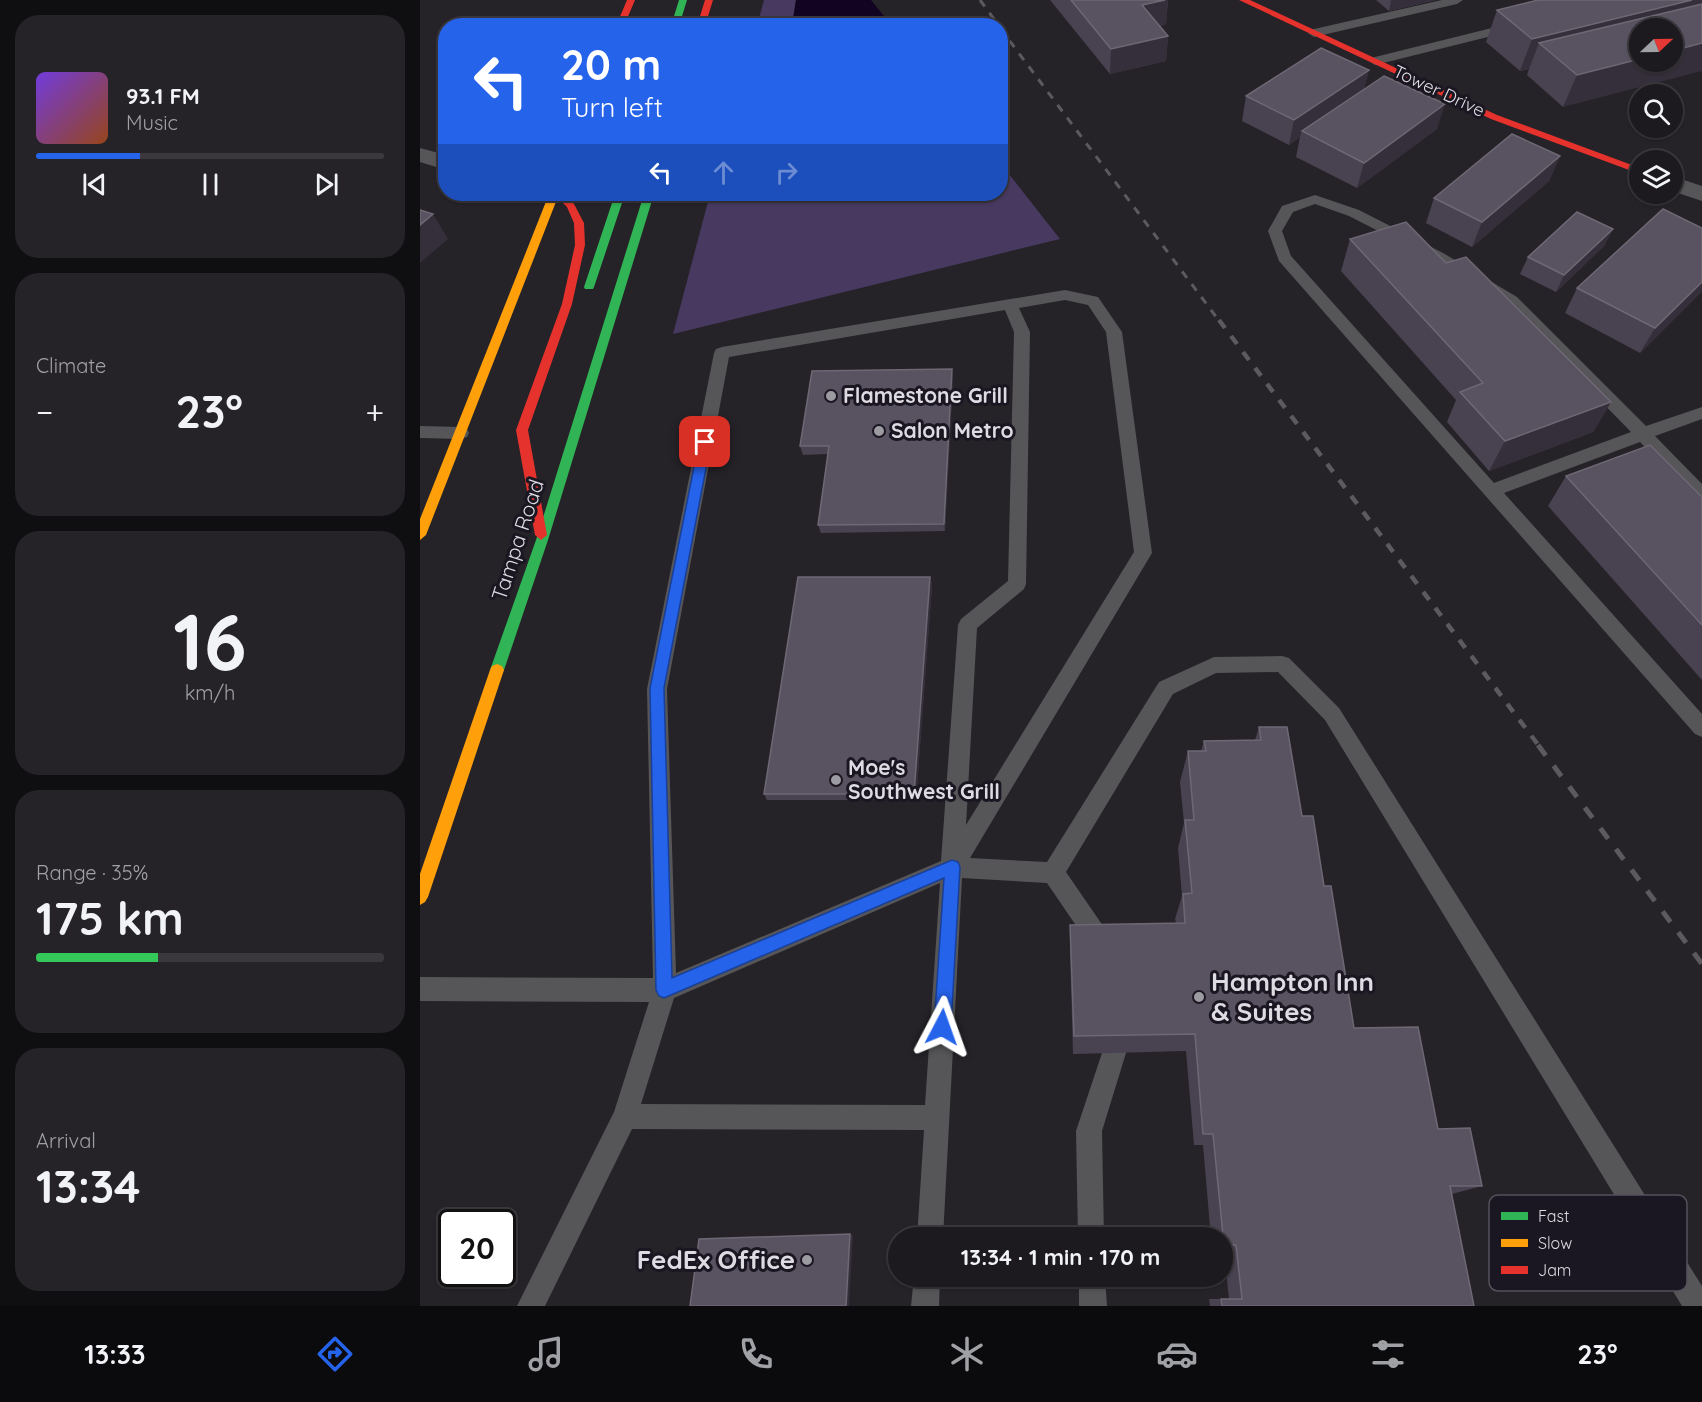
<!DOCTYPE html>
<html lang="en">
<head>
<meta charset="utf-8">
<style>
	:root { --surface:#1c1a1e; --page:#252327; --text:#f1f3f6; --muted:#a0a1a4; --line:#3a383c; --accent:#2563eb }
	body { margin:0; font-family:Quicksand,sans-serif; background:var(--page); color:var(--text); height:100vh; display:flex; flex-direction:column; font-size:22px; white-space:nowrap }
	* { box-sizing:border-box; margin:0 }
	p { font-size:20px; color:var(--muted) }
	.icon { flex:none; width:33px; height:33px; fill:none; stroke:currentColor; stroke-width:2; stroke-linecap:round; stroke-linejoin:round }
	.map { position:relative; flex:1; overflow:hidden }
	.drawer { display:flex; flex-direction:column; gap:15px; padding:15px; background:#0f0e10; width:420px }
	.drawer>* { flex:none }
	.banner { position:absolute; left:18px; top:18px; width:570px; height:183px; border-radius:24px; box-shadow:0 2px 4px #0004,0 0 0 2px var(--line); background:#2563eb; color:#fff; overflow:hidden }
	.needle { width:39px; rotate:68deg }
	.tools { position:absolute; left:1209px; top:18px; display:grid; gap:12px }
	.tools a { display:grid; place-items:center; width:54px; height:54px; border-radius:50%; background:var(--surface); box-shadow:0 2px 4px #0004,0 0 0 2px var(--line); font-size:30px }
	.speed { position:absolute; left:18px; top:1209px; display:flex; gap:12px; font-size:30px; font-weight:700; text-align:center }
	.speed>* { display:grid; place-content:center; width:78px; height:78px; border-radius:50%; background:var(--surface); box-shadow:0 2px 4px #0004,0 0 0 2px var(--line); line-height:1 }
	.speed .limit { border:3px solid #111; border-radius:9px; background:#fff; color:#111 }
	.pin { position:absolute; display:grid; place-items:center; width:51px; height:51px; color:#fff; margin:-26px; border-radius:12px; box-shadow:0 3px 9px #0006 }
	.me { position:absolute; width:66px; margin:-33px; rotate:4deg; stroke-linejoin:round; filter:drop-shadow(0 0 4px #0008) }
	.turn { display:flex; align-items:center; gap:21px; height:126px; padding:0 24px; font-size:27px }
	.turn .icon { width:78px; height:78px; stroke-width:2.5 }
	.turn b { display:block; font-size:42px; line-height:51px }
	.lanes { display:flex; align-items:center; height:57px; padding:0 24px; background:#0003; justify-content:center; gap:30px; direction:ltr }
	.lanes .off { opacity:.35 }
	.big { font-size:45px; font-weight:700; line-height:1.1 }
	.drawer .card { flex:1; display:flex; flex-direction:column; justify-content:center; gap:9px; min-width:0; padding:0 21px; border-radius:24px; background:var(--page) }
	.drawer .dial { align-items:center; gap:0 }
	.dial b { font-size:78px; line-height:1 }
	.song { display:flex; align-items:center; gap:18px }
	.cover { width:72px; height:72px; border-radius:9px; background:linear-gradient(135deg,hsl(260 70% 55%),hsl(20 70% 35%)) }
	.played { height:6px; border-radius:3px; background:linear-gradient(90deg,var(--accent) 30%,var(--line) 30%) }
	.keys { display:flex; justify-content:space-around; direction:ltr }
	.heat { display:flex; justify-content:space-between; align-items:center; font-size:33px; direction:ltr }
	.charge { height:9px; border-radius:4px; background:linear-gradient(90deg,#34c759 35%,var(--line) 0) }
	.trip { position:absolute; left:468px; top:1227px; width:345px; height:60px; border-radius:30px; background:var(--surface); box-shadow:0 2px 4px #0004,0 0 0 2px var(--line); font-weight:700; line-height:60px; text-align:center }
	.dock { display:flex; height:96px; justify-content:space-around; align-items:center; background:#0b0a0c; color:var(--muted) }
	.dock .icon { width:42px; height:42px }
	.dock .current { color:var(--accent) }
	.dock b { font-size:27px; color:var(--text) }
	main { display:flex; flex:1; min-height:0 }
	.map>svg:first-child { display:block }
</style>
</head>
<body>
<main>
<section class="drawer">
<div class="card">
<div class="song"><i class="cover"></i><div><b>93.1 FM</b><p>Music</p></div></div>
<div class="played"></div>
<div class="keys"><svg class="icon" aria-label="previous" viewBox="0 0 24 24"><path d="M18 5L8 12l10 7zM5 5v14"/></svg><svg class="icon" aria-label="pause" viewBox="0 0 24 24"><path d="M8 5v14M16 5v14"/></svg><svg class="icon" aria-label="next" viewBox="0 0 24 24"><path d="M6 5l10 7-10 7zM19 5v14"/></svg></div>
</div>
<div class="card"><p>Climate</p>
<div class="heat"><a>−</a><b class="big">23°</b><a>+</a></div>
</div>
<div class="card dial"><b>16</b><p>km/h</p></div>
<div class="card"><p>Range · 35%</p><b class="big">175 km</b><div class="charge"></div></div>
<div class="card"><p>Arrival</p><b class="big">13:34</b></div>
</section>
<div class="map">
<svg width="1282" height="1306" viewBox="0 0 1282 1306">
	<rect width="100%" height="100%" fill="#252328"/>
	<path fill="#483960" d="M344,0H376L372,25L337,26Z
		M581,164L640,239L253,334L290,194H580Z"/>
	<path fill="#120323" d="M376,0H451L471,25H372Z"/>
	<g fill="none" stroke-linecap="round" stroke-linejoin="round">
		<path fill="#565558" fill-rule="evenodd" d="M1022,0H1043L1037,4L894,37L888,33L894,29Z
			M1092,23L1096,24V30L955,65L949,61L951,58Z
			M895,195L939,210L1023,253L1097,297L1226,426L1282,407V419L1235,436L1282,484V502L1276,500L1220,442L1084,493L1282,714V737L1275,734L859,261L848,231L862,206ZM895,204L929,216L1013,259L1087,305L1211,432L1074,483L871,256L862,231L873,212Z
			M645,290L678,297L702,332L732,553L550,858L627,862L739,682L794,657L862,656L869,658L919,708L1282,1286V1306H1262L905,720L858,672L796,673L753,694L646,872L692,939L695,947L692,955L684,958L676,955L627,883L542,878L523,1238H497L504,1130L212,1129L125,1306H97L194,1112L229,1002L0,1001V977L233,978L227,689L294,353L296,349L302,347ZM645,300L668,305L686,332L714,552L546,825L557,628L604,589L606,584L610,332L599,308ZM585,310L594,332L588,581L541,619L538,625L521,861L256,973L247,689L309,357ZM520,883L505,1105L221,1104L254,998Z
			M0,426L41,427L47,429L49,433L47,437L41,439L0,438Z
			M694,1041L703,1044L706,1053L682,1131L684,1238H658L656,1131L685,1044Z
			M494,1276H520L519,1306H491Z
			M659,1276H685L687,1306H659Z"/>
		<path fill="#565558" fill-rule="evenodd" d="M0,148L26,155V170L0,162Z
			M1252,176L1282,186V201L1252,191Z"/>
		<path fill="#30b455" fill-rule="evenodd" d="M259,0H267L259,26H251Z
			M195,194H205L174,287L173,289H165L164,287Z
			M224,194H234L128,540L84,670L82,674L77,676L72,674L70,670L116,540Z"/>
		<path fill="#ff9f0a" fill-rule="evenodd" d="M129,194H139L6,535L0,540V519Z
			M77,664L82,666L84,670L8,897L5,902L0,905V874L70,670L72,666Z"/>
		<path fill="#e5322d" fill-rule="evenodd" d="M207,0H215L204,26H196Z
			M285,0H293L285,26H277Z
			M819,0H830L1077,115L1220,168V174L1071,119Z
			M134,194H144L154,204L164,223L165,245L152,304L108,430L127,535L121,540L115,535L96,430L142,304L155,245L154,223L147,207Z"/>
		<path stroke="#5c5a5e" stroke-width="3" stroke-dasharray="8 8" stroke-linecap="butt" d="M560,0L579,26
			M580,28L800,322"/>
		<path stroke="#5c5a5e" stroke-width="4.5" stroke-dasharray="10 10" stroke-linecap="butt" d="M799,320L1119,746"/>
		<path stroke="#5c5a5e" stroke-width="5" stroke-dasharray="13 13" stroke-linecap="butt" d="M1118,745L1282,964"/>
	</g>
	<path fill="#494251" d="M630,0H748L746,24L740,26L748,36L746,61L690,74Z
		M956,0H1016L969,11Z
		M1282,0L1143,107L1107,75L1109,69L1100,71L1066,42L1077,10Z
		M949,70L944,89L1017,129L937,188L876,157L880,137L869,145L822,121L826,96Z
		M1140,156L1129,181L1052,247L1006,223L1014,198Z
		M1282,228V291L1220,353L1145,313L1157,288Z
		M1193,229L1184,246L1136,292L1100,274L1108,257Z
		M930,239L1026,263L1191,402L1173,432L1069,471L1027,422L1036,400L921,271Z
		M533,377L525,531L401,533L398,525L408,454L383,455L380,446Z
		M1146,476L1282,497V680L1128,506Z
		M510,577L512,585L496,800H347L344,794Z
		M839,727L882,816L904,886L934,1028L1018,1129L1062,1186L1032,1194L1054,1306H790L789,1299H809L804,1249H802V1238H791L783,1145H774L766,1051L653,1054L650,948V925L756,923L755,919L762,896L758,848L764,823L760,782L768,751H781L784,741L835,740Z"/>
	<path fill="#342f3a" d="M745,0H748L746,24L720,30L722,5Z
		M971,0H1016L969,11Z
		M1272,0H1282V25L1119,43L1109,69L1100,71L1112,39Z
		M748,36L746,61L690,74L691,49Z
		M1282,43V71L1143,107L1157,75L1220,59V62H1252V51Z
		M949,70L942,95L882,131L880,137L869,145L874,120Z
		M1025,104L1017,129L937,188L944,163Z
		M1140,156L1129,181L1052,247L1062,222Z
		M13,214L28,239L0,263V225Z
		M1193,229L1184,246L1136,292L1144,275Z
		M1282,282V291L1220,353L1235,328Z
		M532,369L533,377L525,531L524,524Z
		M1191,402L1173,432L1069,471L1085,441Z
		M510,577L512,585L496,800L494,794Z
		M430,1234L433,1235L429,1306H426Z"/>
	<path fill="#595361" stroke="#6e6875" stroke-width="1.5" d="M651,0H745L722,5L748,36L691,49Z
		M1118,0H1272L1112,39L1077,10Z
		M1282,4V43L1252,51V28H1220V59L1157,75L1119,43Z
		M901,48L949,70L874,120L826,96Z
		M964,76L1025,104L944,163L882,131Z
		M1092,134L1140,156L1062,222L1014,198Z
		M1243,209L1282,228V282L1235,328L1157,288Z
		M0,210L13,214L0,225Z
		M1157,212L1193,229L1144,275L1108,257Z
		M986,222L1026,263L1046,257L1191,402L1085,441L1040,392L1063,383L930,239Z
		M532,369L524,524L398,525L409,446H380L392,371Z
		M1230,445L1282,497V625L1146,476Z
		M378,577H510L494,794H344Z
		M839,727H867L882,816H893L904,886H911L934,1028L998,1027L1018,1129L1050,1128L1062,1186H1030L1054,1306H802L801,1299H822L816,1245L804,1246L793,1134H783L775,1034L654,1036L650,925L765,923L763,894L772,893L765,820H774L768,751H786L784,741L841,740Z
		M430,1234L426,1306H270L279,1239Z"/>
	<path fill="#2563eb" stroke="#184099" stroke-width="1.5" d="M285,438L291,442L244,688L252,978L532,860L538,862L540,867L531,1027L528,1033L522,1035L516,1033L514,1027L524,878L244,998L239,996L236,990L230,688L279,442Z"/>
	<g fill="#9d9ba2" stroke="#1b1722" stroke-width="2">
		<circle cx="411" cy="396" r="6"/>
		<circle cx="459" cy="431" r="6"/>
		<circle cx="416" cy="780" r="6"/>
		<circle cx="779" cy="997" r="6"/>
		<circle cx="387" cy="1260" r="6"/>
	</g>
	<g text-anchor="middle" stroke-width="6" stroke-linejoin="round" paint-order="stroke">
		<g font-size="18" fill="#dedbe3" stroke="#1b1722">
			<text transform="translate(1019 91) rotate(25)" y="6">Tower Drive</text>
		</g>
		<g font-size="21" font-weight="bold" fill="#dedbe3" stroke="#1b1722" text-anchor="start">
			<text x="423" y="403">Flamestone Grill</text>
			<text x="471" y="438">Salon Metro</text>
			<text x="428" y="775">Moe's<tspan x="428" dy="24">Southwest Grill</tspan></text>
		</g>
		<g font-size="21" fill="#dedbe3" stroke="#1b1722">
			<text transform="translate(98 540) rotate(-72)" y="7">Tampa Road</text>
		</g>
		<g font-size="26" font-weight="bold" fill="#dedbe3" stroke="#1b1722" text-anchor="start">
			<text x="791" y="991">Hampton Inn<tspan x="791" dy="30">&amp; Suites</tspan></text>
			<text x="375" y="1269" text-anchor="end">FedEx Office</text>
		</g>
	</g>
	<rect x="1069" y="1195" width="198" height="96" rx="9" fill="#1b1722" stroke="#56525c" stroke-width="1.5"/>
	<rect x="1081" y="1212" width="27" height="8" fill="#30b455"/>
	<rect x="1081" y="1239" width="27" height="8" fill="#ff9f0a"/>
	<rect x="1081" y="1266" width="27" height="8" fill="#e5322d"/>
	<g font-size="16" fill="#dedbe3">
		<text x="1118" y="1222">Fast</text>
		<text x="1118" y="1249">Slow</text>
		<text x="1118" y="1276">Jam</text>
	</g>
</svg>
<div class="tools">
<a><svg class="needle" viewBox="-14 -14 28 28"><path d="M0-13l5 13h-10z" fill="#e53935"/><path d="M0 13l5-13h-10z" fill="#a0a1a4"/></svg></a>
<a><svg class="icon" aria-label="search" viewBox="0 0 24 24"><circle cx="10" cy="10" r="6"/><path d="M15 15l6 6"/></svg></a>
<a><svg class="icon" aria-label="layers" viewBox="0 0 24 24"><path d="M12 4l9 5-9 5-9-5zM3 14l9 5 9-5"/></svg></a>
</div>
<div class="speed"><div class="limit">20</div></div>
<div class="pin" style="left:285px;top:442px;background:#d93025"><svg class="icon" aria-label="arrive" viewBox="0 0 24 24"><path d="M6 21V4h12l-3 4 3 4H6"/></svg></div>
<svg class="me" style="left:522px;top:1027px" viewBox="-20 -20 40 40"><path d="M0-17L14 15 0 8-14 15z" fill="#2563eb" stroke="#fff" stroke-width="4"/></svg>
<div class="trip">13:34 · 1 min · 170 m</div>
<div class="banner">
<div class="turn"><svg class="icon" aria-label="left" viewBox="0 0 24 24"><path d="M17 20v-9H6M10 6l-5 5 5 5"/></svg><div><b>20 m</b>Turn left</div></div>
<div class="lanes"><svg class="icon" aria-label="left" viewBox="0 0 24 24"><path d="M17 20v-9H6M10 6l-5 5 5 5"/></svg><svg class="icon off" aria-label="ahead" viewBox="0 0 24 24"><path d="M12 20V5M6 11l6-6 6 6"/></svg><svg class="icon off" aria-label="right" viewBox="0 0 24 24"><path d="M7 20v-9h11M14 6l5 5-5 5"/></svg></div>
</div>
</div>
</main>
<nav class="dock">
<b>13:33</b>
<svg class="icon current" aria-label="directions" viewBox="0 0 24 24"><path d="M12 3l9 9-9 9-9-9zM9 14v-3h6M13 9l2 2-2 2"/></svg>
<svg class="icon" aria-label="music" viewBox="0 0 24 24"><path d="M9 18V5l10-2v13"/><circle cx="6" cy="18" r="3"/><circle cx="16" cy="16" r="3"/></svg>
<svg class="icon" aria-label="phone" viewBox="0 0 24 24"><path d="M5 4h4l2 5-3 2q2 4 5 5l2-3 5 2v4C11 20 4 13 5 4z"/></svg>
<svg class="icon" aria-label="climate" viewBox="0 0 24 24"><path d="M12 3v18M4 7l16 10M4 17L20 7"/></svg>
<svg class="icon" aria-label="car" viewBox="0 0 24 24"><path d="M5 17H2v-5l4-1 3-4h7l3 4 3 1v5h-3M9 17h6M6 11h13"/><circle cx="7" cy="17" r="2"/><circle cx="17" cy="17" r="2"/></svg>
<svg class="icon" aria-label="filters" viewBox="0 0 24 24"><path d="M4 7h16M4 17h16"/><circle cx="9" cy="7" r="2"/><circle cx="15" cy="17" r="2"/></svg>
<b>23°</b>
</nav>
</body>
</html>
